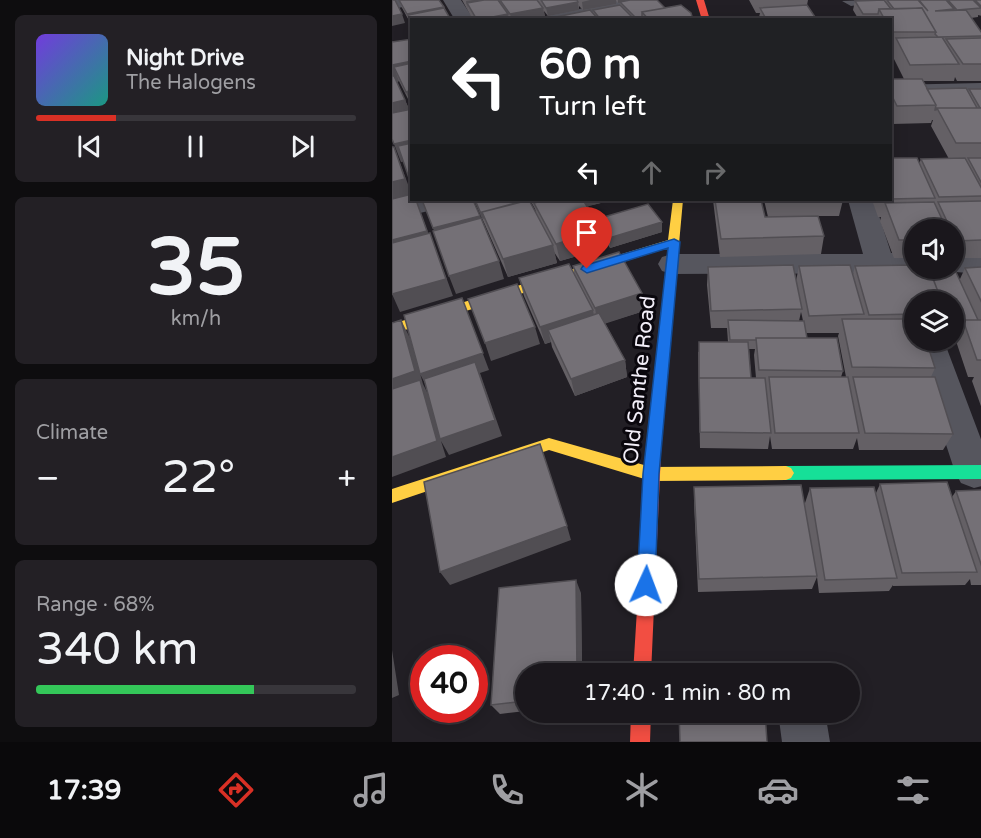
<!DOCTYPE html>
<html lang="en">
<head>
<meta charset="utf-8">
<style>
	:root { --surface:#1a171c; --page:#232025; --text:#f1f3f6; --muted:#9f9fa3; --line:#38363b; --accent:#d93025 }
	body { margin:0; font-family:"Varela Round",sans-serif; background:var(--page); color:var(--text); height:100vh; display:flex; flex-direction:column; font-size:22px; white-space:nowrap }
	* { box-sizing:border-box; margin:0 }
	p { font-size:20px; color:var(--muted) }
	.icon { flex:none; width:33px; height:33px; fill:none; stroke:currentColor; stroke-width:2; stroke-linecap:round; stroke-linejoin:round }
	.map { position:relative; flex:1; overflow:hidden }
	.sheet { display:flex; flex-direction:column; gap:15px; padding:15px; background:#0e0d0f; width:392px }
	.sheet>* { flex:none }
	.hud { position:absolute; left:18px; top:18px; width:482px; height:183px; border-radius:0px; box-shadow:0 3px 15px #0003,0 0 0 2px var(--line); background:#202124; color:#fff; overflow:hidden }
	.buttons { position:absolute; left:512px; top:219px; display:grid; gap:12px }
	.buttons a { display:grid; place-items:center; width:60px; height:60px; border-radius:50%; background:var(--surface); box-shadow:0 3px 15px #0003,0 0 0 2px var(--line); font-size:30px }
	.speed { position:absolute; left:18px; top:645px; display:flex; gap:12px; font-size:30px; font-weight:700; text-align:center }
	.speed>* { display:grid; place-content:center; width:78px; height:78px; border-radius:50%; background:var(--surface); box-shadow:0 3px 15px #0003,0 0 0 2px var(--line); line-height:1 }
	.speed .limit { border:9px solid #d22; background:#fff; color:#111 }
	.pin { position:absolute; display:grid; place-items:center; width:51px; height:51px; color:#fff; margin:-62px -26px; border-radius:50% 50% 50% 0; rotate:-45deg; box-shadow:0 0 6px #0007 }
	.pin .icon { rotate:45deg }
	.me { position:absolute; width:66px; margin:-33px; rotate:2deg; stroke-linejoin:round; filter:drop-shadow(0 0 4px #0008) }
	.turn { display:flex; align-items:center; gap:21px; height:126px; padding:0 30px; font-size:27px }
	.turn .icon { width:78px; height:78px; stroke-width:2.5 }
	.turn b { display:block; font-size:42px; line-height:51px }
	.lanes { display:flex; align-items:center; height:57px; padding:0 30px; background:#0003; justify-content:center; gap:30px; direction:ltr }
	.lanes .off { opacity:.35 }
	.big { font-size:45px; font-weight:600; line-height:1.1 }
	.sheet .widget { flex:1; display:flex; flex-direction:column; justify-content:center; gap:9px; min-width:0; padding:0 21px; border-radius:9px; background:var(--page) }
	.sheet .dial { align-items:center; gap:0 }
	.dial b { font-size:78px; line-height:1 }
	.song { display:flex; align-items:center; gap:18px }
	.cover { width:72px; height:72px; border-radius:9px; background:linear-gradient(135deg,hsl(260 70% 55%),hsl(170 70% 35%)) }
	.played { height:6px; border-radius:3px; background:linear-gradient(90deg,var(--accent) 25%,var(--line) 25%) }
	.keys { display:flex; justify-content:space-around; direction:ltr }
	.heat { display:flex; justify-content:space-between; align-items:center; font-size:33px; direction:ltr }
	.charge { height:9px; border-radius:4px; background:linear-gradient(90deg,#34c759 68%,var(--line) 0) }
	.trip { position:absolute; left:123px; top:663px; width:345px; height:60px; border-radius:30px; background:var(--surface); box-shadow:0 3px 15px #0003,0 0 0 2px var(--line); font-weight:600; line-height:60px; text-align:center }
	.tab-bar { display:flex; height:96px; justify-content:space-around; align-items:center; background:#0a090b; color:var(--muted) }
	.tab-bar .icon { width:42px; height:42px }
	.tab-bar .active { color:var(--accent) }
	.tab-bar b { font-size:27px; color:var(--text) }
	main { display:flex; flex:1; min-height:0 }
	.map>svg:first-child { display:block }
</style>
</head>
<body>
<main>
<section class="sheet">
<div class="widget">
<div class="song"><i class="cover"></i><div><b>Night Drive</b><p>The Halogens</p></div></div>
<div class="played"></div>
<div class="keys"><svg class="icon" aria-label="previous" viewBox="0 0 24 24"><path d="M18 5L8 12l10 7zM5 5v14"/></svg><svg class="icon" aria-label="pause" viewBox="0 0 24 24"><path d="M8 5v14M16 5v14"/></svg><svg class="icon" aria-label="next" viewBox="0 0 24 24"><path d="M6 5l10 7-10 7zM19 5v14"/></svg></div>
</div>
<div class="widget dial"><b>35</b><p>km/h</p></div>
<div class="widget"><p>Climate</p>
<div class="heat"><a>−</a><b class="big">22°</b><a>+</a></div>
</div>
<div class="widget"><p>Range · 68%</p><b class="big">340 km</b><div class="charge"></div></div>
</section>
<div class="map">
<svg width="590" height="742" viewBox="0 0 590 742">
	<rect width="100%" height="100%" fill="#221f25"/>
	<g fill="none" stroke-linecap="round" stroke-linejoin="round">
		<path fill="#56565e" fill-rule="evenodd" d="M0,0H31L28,4L0,9Z
			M51,0H69L82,20H63Z
			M229,0H263L260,4L189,20H152L154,16Z
			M477,0L474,4L459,6L450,1Z
			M590,83V95L498,97V85Z
			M20,199V200H60L56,206L0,220V204Z
			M456,200H482L499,253H522V268L532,270L522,273L280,274L270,271L266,264L270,257L280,254H471Z
			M561,254H590V274L551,271L549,268H561Z
			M522,338V340L552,341L590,442V486L582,488L569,483L563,472L520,341Z
			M386,712H433L438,742H390Z"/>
		<path fill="#16e098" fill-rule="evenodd" d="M590,465V479L394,480L389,478L386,473L389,468L394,466Z"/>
		<path fill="#ffcf43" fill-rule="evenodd" d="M281,200H291L270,431L268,435L263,437L258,435L256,431L276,248L0,334V324L276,240Z
			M157,438L259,467L394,466L399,468L402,473L399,478L394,480L259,481L157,450L0,503V489Z"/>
		<path fill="#f24e42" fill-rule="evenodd" d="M304,0H312L318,20H310Z
			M263,425L268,427L270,431L259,674H241L256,431L258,427Z
			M239,712H259L258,742H238Z"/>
	</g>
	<path fill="#646065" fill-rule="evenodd" d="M7,0H47L59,20H20V26L9,6Z
		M70,0H265L273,8L301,20H161L164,19V17L201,13V10L228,5V3H226L224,1V4L191,10L187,6V10L156,16L152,11L153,17L138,20H81Z
		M357,0H416L415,5L423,17V20H369L367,17L368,13H364Z
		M479,0H590V16L586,15V17L579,18L590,33V81H565L563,77L562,81H531L535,89L576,92L577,89H590V258H561V230H522V258H502L488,221L489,217H486L480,200H498V158L527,164L529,159H557L539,126L541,120H540L539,123L500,124L498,119V120V79H512L500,55L501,49H498V20H467L461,10L463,1Z
		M20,39V107L7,81L5,82L17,109H20V185L11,161L9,162L0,42Z
		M82,200H135L144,213L143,209L138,200H221L196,206L206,222L205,219L270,232L218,248L211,236L213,248L168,261L162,252L165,263L116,277Z
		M321,200H369L373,217H376L372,200H451L447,216H426L432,236L429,254L328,257Z
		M181,266L250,293L252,311L213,323L233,360L235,377L183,396L160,347L159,342L153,344L132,296L127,278L182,274Z
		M407,266L461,274L463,266L538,271L568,279L573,268L590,267V409L580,381L582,377H576L563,338L565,334H561V302H522V340L543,368L539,377L561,434L551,450H467L465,438L461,449H380L378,436L376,449L308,448L306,352L336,342L335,328H319L315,285L316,267L404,281ZM409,312L410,316L411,321H407ZM414,333H447L446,336L454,377H449L451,371L415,338ZM357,349H363L362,355L364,378H359Z
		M488,484L560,497L564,491L590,490V585H579L578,579L573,585L501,586V585L497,591L427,593L425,577L420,589L306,592L302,502V487L413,503L418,488L484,493Z
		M189,593L190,674H134V711L108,714L99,705Z"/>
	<path fill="#514e53" d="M81,0H103L75,3L76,10L74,1Z
		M198,0H224V4L191,10L190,2Z
		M226,0H242L226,3Z
		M186,2L187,10L156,16L154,8Z
		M52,7L54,16L16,15L18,23H17L15,14Z
		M151,8L153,17L138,20H120L118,14Z
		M10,14L13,23L0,26V16Z
		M116,14L117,20H89Z
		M20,61V79L2,67L7,81L0,83V65Z
		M20,90V106L14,92Z
		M13,100L17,109L0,113V103Z
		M20,140V159L9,162L2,144Z
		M2,147L20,195L0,202V182Z
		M24,200L42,249L0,260V240Z
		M191,200H221L193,207Z
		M88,216L93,234L47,246L41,228Z
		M270,222V232L218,248L217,238Z
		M210,230L213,248L168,261L164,244Z
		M38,233L61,296L8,312L0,294Z
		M161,245L165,263L116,277L111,259Z
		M107,261L112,279L64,294L57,276Z
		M250,293L252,311L206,326L203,308Z
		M70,298L97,370L88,373L110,436L57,455L49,441L54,457L0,477V379L9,320L18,338L31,384L37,396V391L28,374Z
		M201,310L204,328L156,330L159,342L153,344L148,327Z
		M143,327L148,344L99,361L93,343Z
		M233,360L235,377L183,396L179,379Z
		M175,526L179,540L58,585L48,572Z
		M184,580L189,593L190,674H185Z
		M0,650L7,695L0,698Z"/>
	<path fill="#747076" stroke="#514e53" stroke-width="1.5" d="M0,0H3L10,14L0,16Z
		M7,0H47L52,7L15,14Z
		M92,0H106L116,14L85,20L75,3Z
		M108,0H145L151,8L118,14Z
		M149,0H185L186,2L154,8Z
		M238,0H265L273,8L250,12V18L245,19L228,2Z
		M492,0L499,9H487L486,14H471L463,1Z
		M495,0H526L536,11L527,0H554L562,9L543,11L574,10L590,33V36L546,37L543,34L544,32L530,8L502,9Z
		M556,0H581L589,8L565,10Z
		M583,0H590V7Z
		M228,5L243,20H209L201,10Z
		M289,5L299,13L301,20H257L250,12Z
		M415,5L423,17H373L368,8Z
		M52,8L59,20H20V22L16,15Z
		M530,8L544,32H500L498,29V20H493L487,9Z
		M198,10L207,20H167L164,17Z
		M130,15L134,20H106Z
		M372,17H417L418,20H372Z
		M550,37L567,64L518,65L504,38Z
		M590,38V64H571L554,39Z
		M20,39V61L0,65V42Z
		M20,63V90L14,92L2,67Z
		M0,76H2L13,100L0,103Z
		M498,79H530L544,105L505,106L498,92Z
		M574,88L585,108H545L544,110H543L544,105L535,89Z
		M577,89H590V108H588Z
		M545,108H590V143H564Z
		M20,109V140L2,144L0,139V113Z
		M20,143V177L17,178L6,146Z
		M0,147H2L13,179L0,182Z
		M498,158H525L543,198L498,199Z
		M573,158L590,189V196L547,197L529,159Z
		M576,158H590V184Z
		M20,194V200H24L35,231L0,240V199Z
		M30,200H81L88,216L41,228Z
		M83,200H135L90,212L92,218H91Z
		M137,200L161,245L111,259L90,212Z
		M141,200H154L143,202Z
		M154,200H191L210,230L164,244L142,203Z
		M323,200H369L373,217L426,216L432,236L329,239Z
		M590,201V240L564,241L561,234V230H559L546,202Z
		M542,202L555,230H522V240H507L493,203Z
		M256,204L270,222L217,238L205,219Z
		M89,218L107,261L57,276L41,231Z
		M38,233L54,279L0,294V243Z
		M227,252L250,293L203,308L181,266Z
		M177,264L201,310L148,327L127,278Z
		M401,265L410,309L319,311L316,267Z
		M458,265L472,314L417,316L407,266Z
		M522,265V268H537L550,302H522V314L477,315L463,266Z
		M590,267V303L573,268Z
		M563,270L586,320H571L569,324L561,325V302H550L538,271Z
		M125,284L143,327L93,343L76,299Z
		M70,298L91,353L28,374L12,315Z
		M207,313L233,360L179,379L156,330Z
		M450,319H522V340H534L543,368L460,367Z
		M9,320L23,371L0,379V323Z
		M336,320L412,321L415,338H364V340H338Z
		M571,320H590V360H585Z
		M364,338H445L451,371L367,370Z
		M307,342H356L359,378H307Z
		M83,362L103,420L48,439L32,379Z
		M377,377H456L467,433H383Z
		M461,377H543L561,434L473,433Z
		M307,378H373L379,433L308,432Z
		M28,380L45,441L0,457V389Z
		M148,444L175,526L48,572L32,482Z
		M555,482L585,572L510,573L488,484Z
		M409,485L425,576L307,579L302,487Z
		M482,487L505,578L433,580L418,488Z
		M590,490V567L564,491Z
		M184,580L185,674H134V701L99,705L107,588Z
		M287,712H373L375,742H288Z"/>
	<path fill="#1a73e8" stroke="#114b97" stroke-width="1.5" d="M282,239L288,242L267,474L263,585L260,591L254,593L248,591L245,585L251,474L276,248L195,273L189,269L191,266Z"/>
	<g text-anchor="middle" stroke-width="6" stroke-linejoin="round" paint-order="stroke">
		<g font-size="21" fill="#f2eef8" stroke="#0a070d">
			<text transform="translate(247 380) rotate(-84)" y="7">Old Santhe Road</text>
		</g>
	</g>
</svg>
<div class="buttons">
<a><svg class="icon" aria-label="sound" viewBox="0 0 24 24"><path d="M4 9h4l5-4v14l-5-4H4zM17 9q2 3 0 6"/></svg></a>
<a><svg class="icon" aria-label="layers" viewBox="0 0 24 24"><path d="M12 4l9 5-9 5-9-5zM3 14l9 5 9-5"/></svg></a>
</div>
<div class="speed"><div class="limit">40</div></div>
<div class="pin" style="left:195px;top:269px;background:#d93025"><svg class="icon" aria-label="arrive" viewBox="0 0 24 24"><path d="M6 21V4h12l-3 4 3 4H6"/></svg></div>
<svg class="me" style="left:254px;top:585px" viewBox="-20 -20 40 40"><circle r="19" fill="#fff"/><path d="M0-13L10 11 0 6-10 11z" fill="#1a73e8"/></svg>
<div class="trip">17:40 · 1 min · 80 m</div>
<div class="hud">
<div class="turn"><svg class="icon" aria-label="left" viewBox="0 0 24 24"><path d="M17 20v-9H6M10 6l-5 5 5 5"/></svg><div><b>60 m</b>Turn left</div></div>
<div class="lanes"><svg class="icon" aria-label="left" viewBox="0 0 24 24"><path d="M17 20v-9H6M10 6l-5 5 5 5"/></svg><svg class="icon off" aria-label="ahead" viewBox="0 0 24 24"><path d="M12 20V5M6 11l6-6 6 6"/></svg><svg class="icon off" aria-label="right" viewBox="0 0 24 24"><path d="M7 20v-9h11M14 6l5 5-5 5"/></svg></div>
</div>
</div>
</main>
<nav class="tab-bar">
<b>17:39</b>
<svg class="icon active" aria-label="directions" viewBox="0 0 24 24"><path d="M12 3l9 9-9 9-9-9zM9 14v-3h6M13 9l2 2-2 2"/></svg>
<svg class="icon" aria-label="music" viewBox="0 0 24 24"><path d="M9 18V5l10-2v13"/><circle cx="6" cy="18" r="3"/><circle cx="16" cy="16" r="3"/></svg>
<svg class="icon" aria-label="phone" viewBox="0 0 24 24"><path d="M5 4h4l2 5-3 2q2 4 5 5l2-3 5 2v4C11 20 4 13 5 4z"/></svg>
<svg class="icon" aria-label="climate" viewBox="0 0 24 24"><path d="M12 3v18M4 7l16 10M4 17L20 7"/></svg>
<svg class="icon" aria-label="car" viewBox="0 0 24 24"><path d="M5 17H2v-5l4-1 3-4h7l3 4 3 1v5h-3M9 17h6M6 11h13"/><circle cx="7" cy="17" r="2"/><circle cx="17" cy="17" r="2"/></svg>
<svg class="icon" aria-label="filters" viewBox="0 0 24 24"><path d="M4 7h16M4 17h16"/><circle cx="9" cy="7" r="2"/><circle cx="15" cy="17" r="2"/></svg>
</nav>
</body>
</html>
